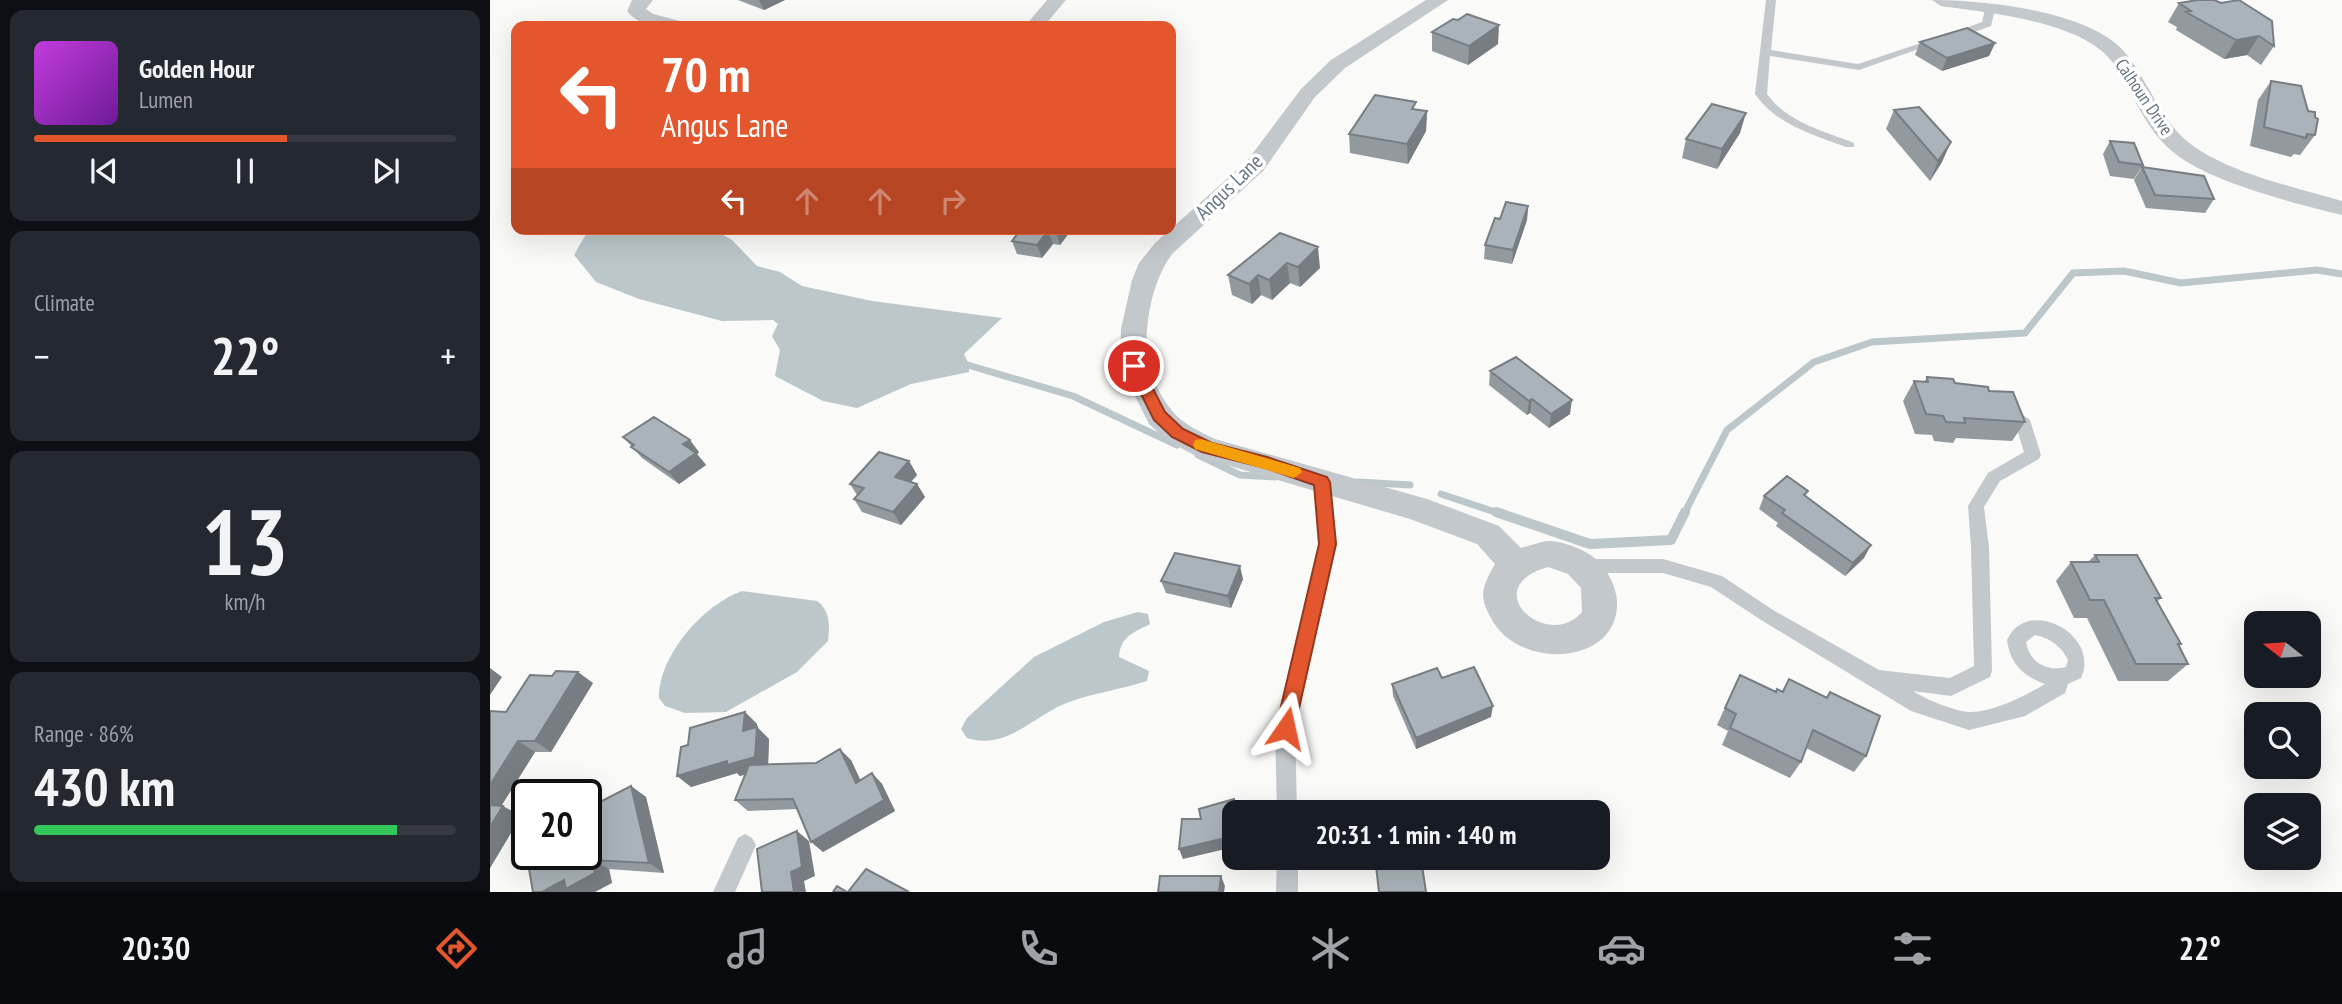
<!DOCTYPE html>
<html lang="en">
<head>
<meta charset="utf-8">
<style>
	:root { --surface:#171b24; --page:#242831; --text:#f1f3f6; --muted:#9ea1a6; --line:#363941; --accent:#e4572e }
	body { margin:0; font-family:"PT Sans Narrow",sans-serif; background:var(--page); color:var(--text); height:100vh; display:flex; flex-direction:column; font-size:26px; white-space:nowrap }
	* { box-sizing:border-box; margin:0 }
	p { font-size:23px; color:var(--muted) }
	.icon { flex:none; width:38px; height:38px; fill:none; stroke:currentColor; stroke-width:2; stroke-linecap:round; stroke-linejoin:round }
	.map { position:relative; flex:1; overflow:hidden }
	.panel { display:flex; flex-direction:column; gap:10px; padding:10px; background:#0d0f14; width:490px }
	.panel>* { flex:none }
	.hud { position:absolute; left:21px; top:21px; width:665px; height:214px; border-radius:14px; box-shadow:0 7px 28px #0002; background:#e4572e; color:#fff; overflow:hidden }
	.needle { width:46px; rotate:287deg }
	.fabs { position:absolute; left:1754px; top:611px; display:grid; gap:14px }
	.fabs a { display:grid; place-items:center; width:77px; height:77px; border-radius:14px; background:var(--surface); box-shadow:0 7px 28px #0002; font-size:35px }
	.speed { position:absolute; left:21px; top:779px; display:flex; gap:14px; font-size:35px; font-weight:700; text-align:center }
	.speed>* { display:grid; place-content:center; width:91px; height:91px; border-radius:50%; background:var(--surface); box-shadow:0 7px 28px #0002; line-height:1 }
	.speed .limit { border:4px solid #111; border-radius:10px; background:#fff; color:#111 }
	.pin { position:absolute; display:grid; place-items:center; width:60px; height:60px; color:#fff; margin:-30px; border:4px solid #fff; border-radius:50%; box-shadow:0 2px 7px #0007 }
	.me { position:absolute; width:77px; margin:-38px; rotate:11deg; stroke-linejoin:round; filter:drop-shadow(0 0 5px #0008) }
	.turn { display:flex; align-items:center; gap:24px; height:147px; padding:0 35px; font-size:32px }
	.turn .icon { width:91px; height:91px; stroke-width:2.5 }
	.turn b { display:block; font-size:49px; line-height:60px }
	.lanes { display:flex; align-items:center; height:66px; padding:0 35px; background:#0003; justify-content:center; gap:35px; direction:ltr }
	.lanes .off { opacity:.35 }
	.big { font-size:52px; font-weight:600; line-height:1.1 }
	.panel .tile { flex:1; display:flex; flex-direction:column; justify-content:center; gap:10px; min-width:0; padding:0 24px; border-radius:14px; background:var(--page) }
	.panel .dial { align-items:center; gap:0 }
	.dial b { font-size:91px; line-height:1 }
	.song { display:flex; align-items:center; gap:21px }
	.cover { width:84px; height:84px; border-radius:10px; background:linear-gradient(135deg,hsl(290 70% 55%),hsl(280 70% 35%)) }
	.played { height:7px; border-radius:4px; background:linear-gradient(90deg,var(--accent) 60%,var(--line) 60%) }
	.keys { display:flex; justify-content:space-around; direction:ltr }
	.heat { display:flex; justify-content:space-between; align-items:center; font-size:38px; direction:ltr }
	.charge { height:10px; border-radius:5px; background:linear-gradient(90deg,#34c759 86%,var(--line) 0) }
	.trip { position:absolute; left:732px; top:800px; width:388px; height:70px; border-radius:14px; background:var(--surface); box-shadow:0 7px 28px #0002; font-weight:600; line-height:70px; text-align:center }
	.tab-bar { display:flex; height:112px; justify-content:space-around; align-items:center; background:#090b0e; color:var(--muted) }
	.tab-bar .icon { width:49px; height:49px }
	.tab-bar .current { color:var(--accent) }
	.tab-bar b { font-size:32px; color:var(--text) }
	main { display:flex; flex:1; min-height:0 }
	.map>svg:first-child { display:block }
</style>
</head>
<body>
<main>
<section class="panel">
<div class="tile">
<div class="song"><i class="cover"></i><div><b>Golden Hour</b><p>Lumen</p></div></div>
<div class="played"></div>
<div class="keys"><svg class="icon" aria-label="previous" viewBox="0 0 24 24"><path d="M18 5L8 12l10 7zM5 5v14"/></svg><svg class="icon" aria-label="pause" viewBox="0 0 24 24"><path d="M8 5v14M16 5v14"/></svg><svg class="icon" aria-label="next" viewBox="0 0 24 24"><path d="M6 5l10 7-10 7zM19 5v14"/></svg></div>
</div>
<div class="tile"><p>Climate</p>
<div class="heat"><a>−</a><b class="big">22°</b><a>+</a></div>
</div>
<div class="tile dial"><b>13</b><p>km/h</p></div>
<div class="tile"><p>Range · 86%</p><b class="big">430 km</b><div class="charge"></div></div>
</section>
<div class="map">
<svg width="1852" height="892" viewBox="0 0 1852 892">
	<rect width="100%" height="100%" fill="#fafaf8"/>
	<path fill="#bbc7cb" d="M99,229H223L242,240L267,266L290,272L312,286L382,301L512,318L474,354L479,365V372L421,384L367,408L333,401L285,376L290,350L282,336L288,324L283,320L232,321L149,299L106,282L84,255Z
		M252,591L327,601C340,610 340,626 338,641L307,672L236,712L195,713L175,706L169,698C169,655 213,605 252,591Z
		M648,612L658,614L660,624C644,632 630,637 629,657L659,671L657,681C632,689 604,693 579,702C543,715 518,751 477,738L471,729L477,718L544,657L614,622Z"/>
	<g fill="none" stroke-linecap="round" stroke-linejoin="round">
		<path stroke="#bbc7cb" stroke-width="7" d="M471,363L583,396L687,445
			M708,455L750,475L785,477
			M868,482L920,485
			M951,494L1011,514
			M1194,514L1237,430L1324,362L1382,342L1535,333L1583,273L1634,271L1691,283L1827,270L1852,274"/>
		<path stroke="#bbc7cb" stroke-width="10" d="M1006,512L1100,544L1181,540L1195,512"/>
		<path fill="#c3c8cc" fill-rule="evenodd" d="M1276,0H1286L1281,50L1368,64L1431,43L1440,45L1369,70L1280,56L1277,94C1297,122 1333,131 1364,143V147H1356C1322,134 1287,125 1265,94Z
			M1500,6L1505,9L1501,26L1465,39H1457V35L1492,22L1495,9Z
			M1532,414L1540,420L1551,455L1549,459L1510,481L1494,507L1499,547L1502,671L1500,677L1461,696L1423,691C1435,699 1464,711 1479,712C1502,713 1535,696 1555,684C1533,676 1520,664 1517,640C1538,595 1611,635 1591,678L1578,684L1575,693L1535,716L1479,730L1421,711L1271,620L1221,587L1173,573H1092L1086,571L1083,566L1086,561L1092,559H1173L1232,576L1283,610L1389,670L1460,678L1484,666L1481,547L1478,506L1498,473L1534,452L1524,420ZM1545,635C1560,638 1571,646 1578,660L1576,667C1557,672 1539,662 1536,642Z
			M832,476L838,478L840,482L847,544L805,728L807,812H787L785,728L829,544L824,482L826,478Z
			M255,834L262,838L266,845L245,892H223L248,838Z
			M787,858H808V892H786Z"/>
		<path fill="#c3c8cc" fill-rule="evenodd" d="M142,0H163L156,9L163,14L194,22L197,26C176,27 151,29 137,11Z
			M557,0H576L554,26H535Z
			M936,0H958L855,68L825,97L773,171L683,253C661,281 653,330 658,364C660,376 672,398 680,408C690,423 709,431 725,439L937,499L1009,526L1031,548C1039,546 1049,542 1057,541C1071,540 1096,550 1106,559C1117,569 1126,586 1127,601C1130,666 1028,671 1001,618C996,609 991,598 994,588C996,580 1001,571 1005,564L987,544L920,519L706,456L678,441L659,424L630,366L631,329L642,280L649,263L665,243L757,161L811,89L841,60ZM1058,567L1078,574L1091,588L1092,612C1058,652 985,588 1058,567Z
			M1442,0C1494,0 1604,11 1637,55C1659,83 1670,119 1698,142C1737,173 1805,187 1852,201V215C1804,203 1721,183 1683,152C1655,129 1643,93 1624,64C1594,21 1499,13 1451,6Z"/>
	</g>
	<path fill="#929a9f" d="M248,0H295L274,10Z
		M1708,0L1784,46L1771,65L1757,55L1734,59L1686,30L1687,27L1678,22L1689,3Z
		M968,20L1008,44L978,65L942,51V32Z
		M1430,42L1505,43L1499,56L1452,71L1425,55Z
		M1781,81L1825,135L1810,155L1804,154L1801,157L1760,146L1768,100Z
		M926,109L937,111L936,131L918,164L860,153L859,134Z
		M1404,110L1452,162L1440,181L1396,129Z
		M1250,133L1227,169L1192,158L1196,139Z
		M1620,141L1653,165L1644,179L1620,176L1613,154Z
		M1652,167L1724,199L1715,213L1656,208L1644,180Z
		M1038,206L1037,220L1022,264L994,259L995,245L1010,219Z
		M531,229H582L570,245L563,244L552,258L527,254L522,241Z
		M790,233L830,268L810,287L800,283L782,300L771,295L762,304L742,295L738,275Z
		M1000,371L1080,414L1059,428L1040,413L1037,415L999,385Z
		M1437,377L1499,391L1535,422L1522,441L1466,438L1463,443L1444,441L1442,435L1425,434L1413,401L1424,381L1434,382Z
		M133,437L209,452L207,454L216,465L189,484L152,458Z
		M419,461L427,475L421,482L427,484L435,497L411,525L372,512L364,499L367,495L360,484Z
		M1274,496H1316L1374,558L1355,576L1286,526L1288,523L1269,509Z
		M1605,555L1671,598L1667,602L1691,644L1689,646L1698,664L1678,681H1628L1597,618H1584L1566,581L1581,562H1598Z
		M753,579L741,608L676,593L671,581Z
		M1250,675L1285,692L1292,691L1299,679L1336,697L1340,692L1376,756L1364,772L1316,748L1311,762L1300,778L1232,745L1238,731L1227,725Z
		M952,678L1001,717L926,749L903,696L902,684Z
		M103,683L61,752H45L11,806L31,816L0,868V711L16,712Z
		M255,712L267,724V727L279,739L278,764L326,763L361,760L370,780L382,773L392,784L405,811L333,852L307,809L258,811L245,800L256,774L250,776L247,773L201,787L198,745Z
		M141,786L156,797L174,873L119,869L122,883L96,854Z"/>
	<path fill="#777d82" d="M269,0H295L274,10Z
		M1009,25L1008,44L978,65L979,46Z
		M1769,36L1757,55L1734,59L1746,40Z
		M1505,43L1499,56L1452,71L1457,58Z
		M937,111L936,131L918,164L917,144Z
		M1256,113L1250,133L1227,169L1232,149Z
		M1461,142L1452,162L1440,181L1448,161Z
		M1038,206L1037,220L1022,264L1023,250Z
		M568,229H582L570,245L566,232Z
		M558,231L563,244L552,258L547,245Z
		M828,247L830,268L810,287L808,267Z
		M797,263L800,283L782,300L779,280Z
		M768,275L771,295L762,304L759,284Z
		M1042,399L1040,413L1037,415L1039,401Z
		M1082,400L1080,414L1059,428L1061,414Z
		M200,440L209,452L207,454L216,465L189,484L179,472L193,444Z
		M419,461L427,475L413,490L405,477Z
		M427,484L435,497L411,525L403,512Z
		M1381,545L1374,558L1355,576L1363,563Z
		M750,566L753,579L741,608L738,596Z
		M0,668L12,677L0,695Z
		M88,672L103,683L61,752L45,741Z
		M1003,706L1001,717L926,749V738Z
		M255,712L267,724L266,742L253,731Z
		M267,727L279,739L278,768L250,776L247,773L201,787L187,776L237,761Z
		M28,741L45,752L5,816L0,812V785Z
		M350,749L361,760L377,794L366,783Z
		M382,773L392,784L405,811L333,852L321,842Z
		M141,786L156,797L174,873L159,863Z
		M13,806L31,816L0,868V827Z
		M307,831L319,841L325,876L314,881L316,892H304L301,872Z
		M744,836V847L693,859L689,849Z
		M102,860L119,869L122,883L105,892H52L74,880Z
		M731,876L735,886L734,892H729Z"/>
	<path fill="#aab3b9" stroke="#777d82" stroke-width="2" d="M1708,0H1724L1731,3L1749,0L1782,21L1784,46L1769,36L1746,40L1696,12L1701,11L1689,3Z
		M977,14L1009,25L979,46L942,32L963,19L968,20Z
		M1477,28L1505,43L1457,58L1430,42Z
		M1781,81L1811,86L1818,111L1825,112V117L1828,119L1825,135L1817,134L1816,138L1774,127Z
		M885,95L926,102L922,109L937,111L917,144L859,134Z
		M1222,104L1256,113L1232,149L1196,139Z
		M1429,107L1461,142L1448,161L1404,110Z
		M1620,141L1644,143L1653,165L1629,162Z
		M1652,167L1714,176L1724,199L1665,195Z
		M1016,202L1038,206L1023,250L995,245L1005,218L1010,219Z
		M531,229H568L566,232L558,231L547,245L522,241Z
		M790,233L828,247L808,267L797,263L779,280L768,275L759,284L738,275Z
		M1026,357L1082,400L1061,414L1042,399L1039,401L1000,371Z
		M1437,377L1463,379L1465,383L1498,387L1499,391L1523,392L1535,422L1474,418L1475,423L1456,422L1453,416L1436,414L1424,381L1438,382Z
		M164,417L200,440L193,444L206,453L179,472L141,447L144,445L133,437Z
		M389,452L419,461L405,477L427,484L403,512L364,499L374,488L360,484Z
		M1297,476L1318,491L1314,495L1381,545L1363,563L1292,513L1295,510L1274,496Z
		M685,553L750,566L738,596L671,581Z
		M1605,555H1647L1671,598H1665L1691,644H1688L1698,664H1646L1614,600H1600L1581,562H1609Z
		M984,667L1003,706L926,738L902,684L947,668L952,678Z
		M66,671L88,672L45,741H28L0,785V711L16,712L40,675L62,676Z
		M1250,675L1286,692L1287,689L1293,692L1299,679L1337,698L1340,692L1390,716L1376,756L1323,730L1311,762L1240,728L1246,714L1235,708Z
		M255,712L253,731L267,727L265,757L237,765V761L187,776L191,747L198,745L200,728Z
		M350,749L366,783L382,773L394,800L321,842L303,799L245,800L259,765L326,763Z
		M141,786L159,863L102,860L105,873L76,889L74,880L52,892H43L38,863L55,854H96V809Z
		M744,799L746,812H744V836L689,849L692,819H711L709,809Z
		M0,805L13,806L0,827Z
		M307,831L312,867L301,872L304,892H272L267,849Z
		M931,859L936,892H889L886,866Z
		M376,869L419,892H358Z
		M670,876H731L729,892H668Z
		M347,886L357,892H343Z"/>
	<path fill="#e4572e" stroke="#94391e" stroke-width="2" d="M644,361L649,362L675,412L693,429L722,443L777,457L837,477L840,482L846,544L803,735L796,737L789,735L786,728L829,544L824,485L775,468L712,452L682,437L664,420L637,366Z"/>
	<path fill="#f59e0b" d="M711,439L810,468L812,472L804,478L705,449L703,445L705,440Z"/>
	<g text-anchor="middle" stroke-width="7" stroke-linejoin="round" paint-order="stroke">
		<g font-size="18" fill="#657683" stroke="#fff">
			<text transform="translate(1654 97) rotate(56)" y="6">Calhoun Drive</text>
		</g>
		<g font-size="21" fill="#657683" stroke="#fff">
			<text transform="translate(739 187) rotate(-44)" y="7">Angus Lane</text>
		</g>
	</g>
</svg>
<div class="fabs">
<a><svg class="needle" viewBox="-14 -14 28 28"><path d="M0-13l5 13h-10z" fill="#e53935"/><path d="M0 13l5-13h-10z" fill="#9ea1a6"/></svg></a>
<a><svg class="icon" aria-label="search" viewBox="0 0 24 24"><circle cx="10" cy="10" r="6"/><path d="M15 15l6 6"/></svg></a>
<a><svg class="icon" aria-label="layers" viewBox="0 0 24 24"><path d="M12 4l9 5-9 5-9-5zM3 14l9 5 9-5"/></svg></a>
</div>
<div class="speed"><div class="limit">20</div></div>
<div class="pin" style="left:644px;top:366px;background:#d93025"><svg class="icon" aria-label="arrive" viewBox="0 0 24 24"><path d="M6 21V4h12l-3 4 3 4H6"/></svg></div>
<svg class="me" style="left:796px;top:728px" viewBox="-20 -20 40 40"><path d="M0-17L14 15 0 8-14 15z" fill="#e4572e" stroke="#fff" stroke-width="4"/></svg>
<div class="trip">20:31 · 1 min · 140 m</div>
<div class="hud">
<div class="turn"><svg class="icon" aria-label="left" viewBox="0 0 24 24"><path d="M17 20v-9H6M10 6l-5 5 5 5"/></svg><div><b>70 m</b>Angus Lane</div></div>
<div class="lanes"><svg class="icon" aria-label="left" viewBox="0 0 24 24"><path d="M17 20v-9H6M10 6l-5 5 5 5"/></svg><svg class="icon off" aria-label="ahead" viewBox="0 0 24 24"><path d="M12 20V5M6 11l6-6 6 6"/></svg><svg class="icon off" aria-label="ahead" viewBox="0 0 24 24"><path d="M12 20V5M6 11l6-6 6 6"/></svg><svg class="icon off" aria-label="right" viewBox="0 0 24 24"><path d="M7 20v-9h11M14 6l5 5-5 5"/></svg></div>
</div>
</div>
</main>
<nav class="tab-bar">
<b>20:30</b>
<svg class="icon current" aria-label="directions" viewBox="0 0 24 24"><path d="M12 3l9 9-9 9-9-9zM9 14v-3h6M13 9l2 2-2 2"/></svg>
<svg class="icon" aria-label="music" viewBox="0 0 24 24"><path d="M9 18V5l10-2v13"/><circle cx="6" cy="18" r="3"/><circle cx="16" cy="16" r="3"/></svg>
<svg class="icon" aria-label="phone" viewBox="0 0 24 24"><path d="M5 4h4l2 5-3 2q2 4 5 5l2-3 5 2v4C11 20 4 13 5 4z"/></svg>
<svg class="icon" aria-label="climate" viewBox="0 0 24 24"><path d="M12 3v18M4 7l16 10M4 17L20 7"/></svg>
<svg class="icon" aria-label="car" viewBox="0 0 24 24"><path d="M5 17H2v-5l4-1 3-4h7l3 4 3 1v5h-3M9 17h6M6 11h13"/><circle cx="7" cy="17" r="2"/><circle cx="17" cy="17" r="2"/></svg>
<svg class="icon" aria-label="filters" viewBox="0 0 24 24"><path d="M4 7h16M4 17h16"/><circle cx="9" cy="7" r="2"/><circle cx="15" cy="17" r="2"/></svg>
<b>22°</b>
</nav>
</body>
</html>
